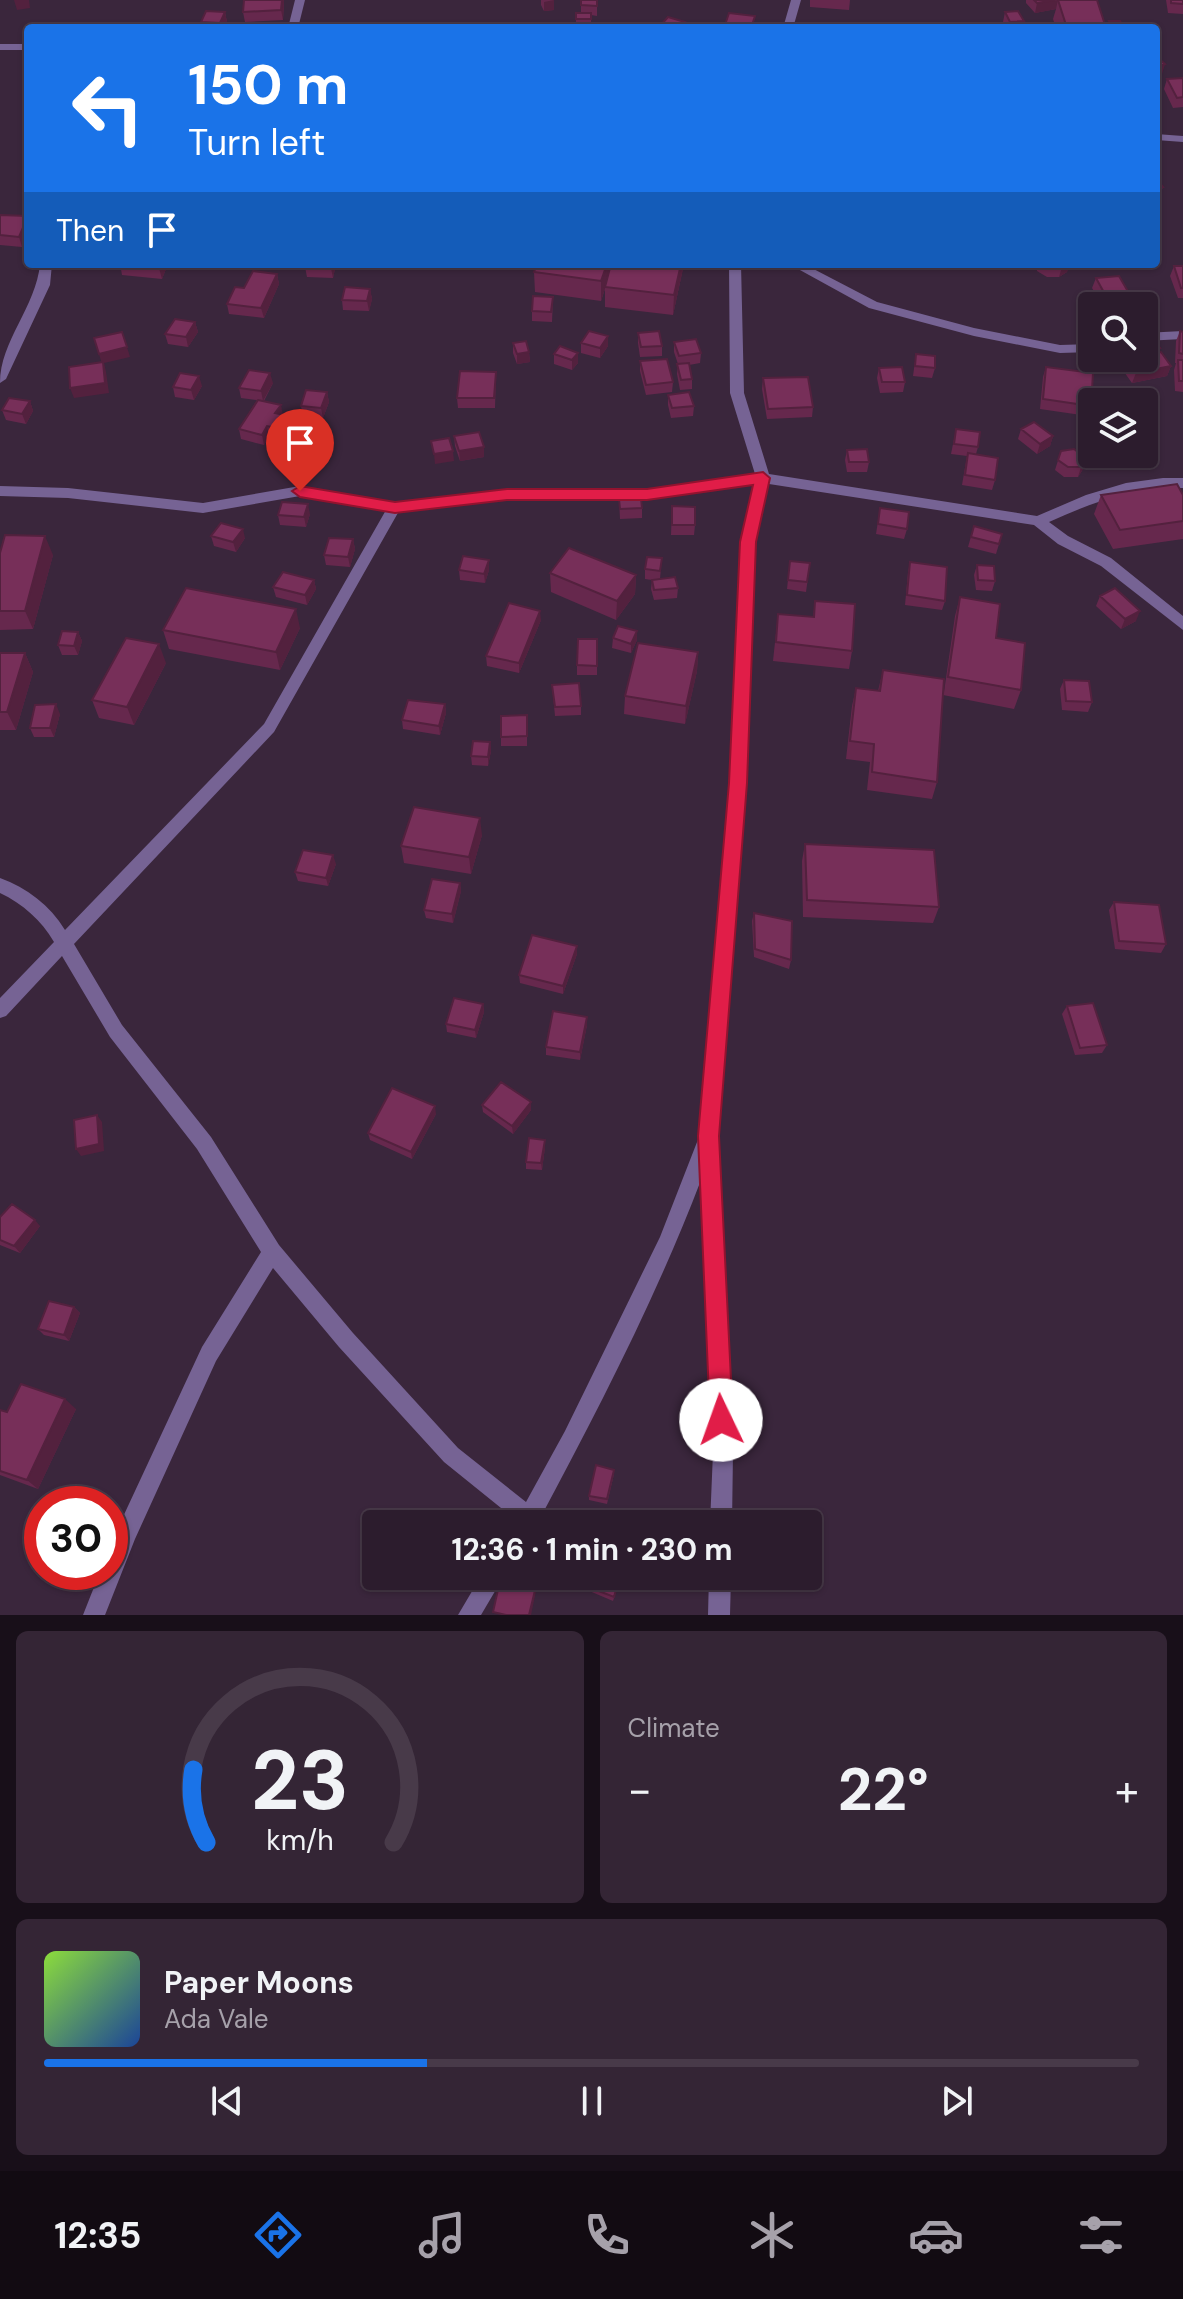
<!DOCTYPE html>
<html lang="en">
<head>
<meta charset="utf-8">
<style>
	:root { --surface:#2c1c2d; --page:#342535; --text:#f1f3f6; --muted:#a6a1aa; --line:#483a49; --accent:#1a73e8 }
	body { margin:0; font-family:"DM Sans",sans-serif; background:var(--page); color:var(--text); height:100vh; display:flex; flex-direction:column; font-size:30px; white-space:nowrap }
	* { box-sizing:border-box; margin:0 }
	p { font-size:26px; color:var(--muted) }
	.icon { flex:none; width:44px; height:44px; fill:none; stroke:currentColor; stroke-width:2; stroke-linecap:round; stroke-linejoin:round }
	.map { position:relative; height:1615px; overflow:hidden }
	.sheet { display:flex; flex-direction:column; gap:16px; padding:16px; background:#180f19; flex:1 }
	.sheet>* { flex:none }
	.top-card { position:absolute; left:24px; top:24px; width:1136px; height:244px; border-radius:8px; box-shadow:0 2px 6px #0004,0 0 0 2px var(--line); background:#1a73e8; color:#fff; overflow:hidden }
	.controls { position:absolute; left:1078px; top:292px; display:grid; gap:16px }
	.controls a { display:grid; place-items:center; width:80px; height:80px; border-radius:8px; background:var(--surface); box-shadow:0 2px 6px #0004,0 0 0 2px var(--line); font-size:40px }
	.speed { position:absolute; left:24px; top:1486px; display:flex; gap:16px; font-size:40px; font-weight:700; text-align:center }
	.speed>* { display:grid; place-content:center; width:104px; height:104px; border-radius:50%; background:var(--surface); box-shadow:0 2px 6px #0004,0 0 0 2px var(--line); line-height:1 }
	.speed .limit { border:12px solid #d22; background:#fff; color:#111 }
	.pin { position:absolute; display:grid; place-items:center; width:68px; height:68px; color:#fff; margin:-82px -34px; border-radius:50% 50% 50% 0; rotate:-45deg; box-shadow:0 0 8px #0007 }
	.pin .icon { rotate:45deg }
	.me { position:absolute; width:88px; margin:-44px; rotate:357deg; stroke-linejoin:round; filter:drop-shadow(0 0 6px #0008) }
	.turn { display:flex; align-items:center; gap:28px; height:168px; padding:0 32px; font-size:36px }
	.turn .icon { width:104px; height:104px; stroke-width:2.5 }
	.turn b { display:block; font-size:56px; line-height:68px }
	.then { display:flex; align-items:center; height:76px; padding:0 32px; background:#0003; gap:16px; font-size:30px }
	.big { font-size:60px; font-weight:700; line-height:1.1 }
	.sheet .card { flex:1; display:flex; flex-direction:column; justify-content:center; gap:12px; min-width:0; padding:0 28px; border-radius:12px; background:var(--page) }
	.sheet .dial { align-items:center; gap:0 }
	.dial svg { height:208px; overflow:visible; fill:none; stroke:var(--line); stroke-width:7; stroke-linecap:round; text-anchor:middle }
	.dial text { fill:var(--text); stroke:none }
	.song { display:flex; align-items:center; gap:24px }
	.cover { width:96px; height:96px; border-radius:12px; background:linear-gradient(135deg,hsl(90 70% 55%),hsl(220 70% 35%)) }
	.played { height:8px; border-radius:4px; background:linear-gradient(90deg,var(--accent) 35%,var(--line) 35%) }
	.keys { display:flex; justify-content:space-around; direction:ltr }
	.heat { display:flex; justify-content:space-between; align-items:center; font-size:44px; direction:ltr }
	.sheet .tiles { flex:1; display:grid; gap:16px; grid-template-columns:1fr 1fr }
	.card:last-child { grid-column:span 2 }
	.trip { position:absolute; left:362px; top:1510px; width:460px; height:80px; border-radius:8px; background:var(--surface); box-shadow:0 2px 6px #0004,0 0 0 2px var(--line); font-weight:700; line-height:80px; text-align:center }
	.dock { display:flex; height:128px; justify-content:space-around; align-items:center; background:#120b12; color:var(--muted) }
	.dock .icon { width:56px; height:56px }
	.dock .on { color:var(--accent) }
	.dock b { font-size:36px; color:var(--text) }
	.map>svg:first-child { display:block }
</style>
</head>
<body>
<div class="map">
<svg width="1183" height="1615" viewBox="0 0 1183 1615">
	<rect width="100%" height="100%" fill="#3a263c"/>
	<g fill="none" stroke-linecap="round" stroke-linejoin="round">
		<path fill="#766394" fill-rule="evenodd" d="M295,0H305L298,28H288Z
			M791,0H801L793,28H783Z
			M0,44H28V50H0Z
			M1156,134L1183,136V142L1156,140Z
			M40,264H52L50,285L6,379L0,383C0,341 36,307 40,264Z
			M729,264H741L744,393L769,474L1037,516L1086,495L1126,483L1163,478H1183V488C1134,487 1093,502 1049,522L1068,536L1111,558L1183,616V630L1101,566L1058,544L1034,525L769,484L755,542L746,783L717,1136L733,1452L732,1524H710L713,1452L701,1180C656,1298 597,1412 537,1524H515L517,1521L444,1462L339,1347L273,1268L216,1361L135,1539L105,1615H83L100,1572H110V1548L115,1534L202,1347L261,1252L197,1149L110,1037L62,956L6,1016L0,1018V998L54,942C41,920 23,904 0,893V878C27,888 50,905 65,930L264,724L386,510L300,496L203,513L68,498L0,496V486L68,488L203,503L300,486L395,502L507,490L647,489L755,474L730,393ZM755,484L741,542L730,783L699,1137L660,1237L565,1431L526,1502L458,1448L353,1333L279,1245L211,1137L122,1025L74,944L274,732L399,511L507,500L647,499Z
			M789,264H804L877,302L974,328L1060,345L1092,344V352L1060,353L974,336L869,308Z
			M1183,331V339L1144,341V333Z
			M481,1576H504L481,1615H458Z
			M709,1576H731L730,1615H708Z"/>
	</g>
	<path fill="#66284d" d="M541,0H554V10L544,11L541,5Z
		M581,0H597V16L591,15V28H576V13H581Z
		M810,0H850L849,10L810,7Z
		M1026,0H1097L1106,28H1056L1053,19L1056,9L1035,13L1026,3Z
		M1166,0H1183V14L1168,13Z
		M284,2L283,20L245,22L243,12Z
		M225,12L227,22L224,28H202L201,22Z
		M1005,12L1024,21L1022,28H1006L1003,22Z
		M1183,78V107L1173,108L1164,89L1167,79Z
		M1156,178L1163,187L1159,198H1156Z
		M0,215L28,216L22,247L0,245Z
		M120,264H168L162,279L122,275Z
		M336,264L333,278L307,277L305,267Z
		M684,264L673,315L605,307V289L601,301L535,292L534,272Z
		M990,264H1016L1015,267H991Z
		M1036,264H1069L1067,272L1059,277H1047L1037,271Z
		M1174,266H1183V298H1178L1170,276Z
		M277,274L279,284L264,318L229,314L227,304Z
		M1096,278L1130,295L1127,305L1103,306L1092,288Z
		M370,289L372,299L369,311L343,310L342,300Z
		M553,297L552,322L532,321V311Z
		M195,322L198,332L188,347L168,344L165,334Z
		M1180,331L1183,332V392L1175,391L1174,370L1176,363H1175L1176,341Z
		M638,333L662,346V356L640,357L638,343Z
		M608,336V346L600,358L581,353V343Z
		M674,342L701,353L700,363L689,365L692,379V389L680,390L677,374L678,364L674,352Z
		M513,343L529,352L530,362L517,364L513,353Z
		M1158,353L1171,366L1167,376L1132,383L1122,369L1124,363L1113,365L1108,358H1144Z
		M554,354L578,363L572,370L554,364Z
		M916,354L935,368L932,378L913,376Z
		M640,361L673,382L672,392L646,395L640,371Z
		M1046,367L1091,406L1088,416L1040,409L1043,377Z
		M879,368L905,382L903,392L880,393L877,378Z
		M496,372L495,408H458L457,398Z
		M763,378L813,407L812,417L767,419L762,389Z
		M273,383L264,401L283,414L297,427L289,440L269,436L264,445L241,439L239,429L257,400L241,398L239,388Z
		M202,386L194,400L175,397L173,387Z
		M327,392L329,402L323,418L303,416L301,406Z
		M668,395L694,406L693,416L671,418L668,405Z
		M30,401L33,411L26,424L6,420L2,410Z
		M956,429L978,447L976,454L995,480L992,490L962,485L967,456L951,454Z
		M1021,429L1053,436L1050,446L1037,454L1018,439Z
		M454,436L484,447V457L460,461L455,446Z
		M847,450L869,462L867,472H847L845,460Z
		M1061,451L1087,459L1083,469L1078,477H1064L1055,470Z
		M1101,495H1183V539L1113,549L1094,514Z
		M619,499L642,508V518L620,519Z
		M672,506L695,525L694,535H671Z
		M880,508L907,529L904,539L876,534Z
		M310,514L306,527L280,525L278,515Z
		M974,526L1002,534L996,554L968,547Z
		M211,536L245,538L236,552L214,546Z
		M353,539L355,549L350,567L326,565L324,555Z
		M0,553L53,555L33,629L0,630Z
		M790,561L810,563L806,592L787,589Z
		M910,562L945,601L942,610L905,605L908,572Z
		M977,565L995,581L992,591L976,590L974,575Z
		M661,568L660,579L678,588L677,598L654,600L651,589L652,580L645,579V569Z
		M459,570H489L485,583L460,580Z
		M550,573L636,575L635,594L616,620L551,592Z
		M314,580L316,589L307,605L276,597L273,587Z
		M1100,596L1136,621L1121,629L1096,606Z
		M960,597L996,638L1021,690L1014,709L943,695L937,782L932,799L867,790L870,762L846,759L852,706L856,688L878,691L883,670L944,692L955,616Z
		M815,601L852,651L849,669L773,661L778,614L813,617Z
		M541,620L519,673L487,666L486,656Z
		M300,628L280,670L169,649L163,630Z
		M78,632L82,641L78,655H62L58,645Z
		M613,638L637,640L631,653L612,648Z
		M597,639V675H577V665Z
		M698,652L697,671L685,724L624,714L625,696Z
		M0,653H25L33,672L16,730H0Z
		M166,663L134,725L99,718L92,700Z
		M1064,680L1092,702L1088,712L1062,710L1060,689Z
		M552,685L581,706V715L555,716Z
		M445,704L446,713L440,735L403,729L402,720Z
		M60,714L54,737H34L30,728Z
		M527,715V746H501V737Z
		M490,742L491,751L488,766L472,765L471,756Z
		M482,835L471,874L404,863L401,846Z
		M805,844L939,907L933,923L803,917L802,861Z
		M336,864L328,886L298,881L295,872Z
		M460,883L461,891L453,923L426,918L424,910Z
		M1114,902L1166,944L1161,953L1115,949L1109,910Z
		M754,913L791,960L789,969L754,957L752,921Z
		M577,946V954L563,994L520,983L519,975Z
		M483,1004L484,1012L476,1038L447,1032L446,1024Z
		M1067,1006L1107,1045L1102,1053L1075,1055L1062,1014Z
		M587,1017V1025L580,1060L546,1055V1047Z
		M482,1105L531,1110L513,1134L483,1112Z
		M436,1114L412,1159L370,1140L368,1133Z
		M545,1147L542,1170L526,1169V1162Z
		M0,1217L40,1226L20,1253L0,1245Z
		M74,1307L80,1313L69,1341L44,1335L38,1329Z
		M76,1409L38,1489L0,1475V1410L7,1412Z
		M614,1474L607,1504L589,1500V1496Z
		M554,1576H621L613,1601Z"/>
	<path fill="#53213e" d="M14,0H29L30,8L17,10Z
		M282,0H284V2L283,20L281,10Z
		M554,0V10L544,11V2Z
		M1058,0L1056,9L1035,13L1037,3Z
		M225,12L227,22L224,28H221L220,23Z
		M1165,64L1162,74L1156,76V67Z
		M28,217V234L22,247L19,237Z
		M161,264H168L162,279L159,268Z
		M332,264H336L333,278L331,268Z
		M607,264H613L601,301V281Z
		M681,264H684L673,315L674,295Z
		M1066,264H1069L1067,272L1059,277L1062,267Z
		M277,274L279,284L264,318L261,308Z
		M370,289L372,299L369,311L367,301Z
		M195,322L198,332L188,347L186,337Z
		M608,336V346L600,358V348Z
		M127,347L130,357L104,363L106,372L109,393L74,398L70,388L102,364L99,354Z
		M1160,348L1156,358L1126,359L1124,363L1113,365L1115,358H1144V350Z
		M529,352L530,362L517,364V354Z
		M578,353V363L572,370V360Z
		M1171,366L1167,376L1132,383L1136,373Z
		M270,373L273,383L263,401L261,391Z
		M199,376L202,386L194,400L191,390Z
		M327,392L329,402L323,418L321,408Z
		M30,401L33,411L26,424L22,414Z
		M281,405L283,415L275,413Z
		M295,417L297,427L289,440L287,430Z
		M267,426L269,436L264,445L262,435Z
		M1053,436L1050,446L1037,454L1040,444Z
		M484,447V457L460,461L459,451Z
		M453,451L454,461L435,464L434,454Z
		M1087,459L1083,469L1078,477L1081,467Z
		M308,504L310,514L306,527L304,517Z
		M243,529L245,538L236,552L233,542Z
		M45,536L53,555L33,629L25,611Z
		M353,539L355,549L350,567L348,557Z
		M489,560V570L485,583L484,574Z
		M636,575L635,594L616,620L617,601Z
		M314,580L316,589L307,605L305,595Z
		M296,609L300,628L280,670L276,652Z
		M540,611L541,620L519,673V663Z
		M1140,611L1136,621L1121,629L1125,619Z
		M637,631V640L631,653V644Z
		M78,632L82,641L78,655L74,646Z
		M159,644L166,663L134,725L127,707Z
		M698,652L697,671L685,724L686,706Z
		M25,653L33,672L16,730L7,712Z
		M56,704L60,714L54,737L50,728Z
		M445,704L446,713L440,735L439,726Z
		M490,742L491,751L488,766V757Z
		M480,818L482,835L471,874L469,857Z
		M333,855L336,864L328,886L326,878Z
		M460,883L461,891L453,923L452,914Z
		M577,946V954L563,994V986Z
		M483,1004L484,1012L476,1038L475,1030Z
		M587,1017V1025L580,1060V1052Z
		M531,1102V1110L513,1134L512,1126Z
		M435,1106L436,1114L412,1159L411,1152Z
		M97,1115L102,1122L104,1151L81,1156L76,1149Z
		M545,1140V1147L542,1170L541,1163Z
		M35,1220L40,1226L20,1253L14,1246Z
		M74,1307L80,1313L69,1341L64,1335Z
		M65,1399L76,1409L38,1489L27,1480Z
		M537,1582V1586L531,1615H529Z"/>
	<path fill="#772f59" stroke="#53213e" stroke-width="2" d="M244,0H282L281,10L243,12Z
		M581,0H597V6L581,5Z
		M1034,0H1055L1037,3Z
		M1058,0H1097L1106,28H1067Z
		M1171,0H1183V4L1171,3Z
		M206,11L225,12L220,23L201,22Z
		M1018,11L1024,21L1010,22L1005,12Z
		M576,13H591V19H576Z
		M729,13L755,16L751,28H724Z
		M668,17L685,22L679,28H667L660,26Z
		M1109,21H1120L1124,28H1113Z
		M1156,56L1165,64L1156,67Z
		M1183,78V97L1177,98L1167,79Z
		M1156,178L1163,187L1156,188Z
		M0,215L28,216L19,237L0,235Z
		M120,264H161L159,268L119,265Z
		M306,264H332L331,268L305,267Z
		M537,264H607L601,281L534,272Z
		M611,264H681L674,295L605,287Z
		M1046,264H1066L1062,267H1050Z
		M1174,266H1183V288H1181Z
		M253,271L277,274L261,308L227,304L235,287L244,288Z
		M1119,276L1130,295L1107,298L1096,278Z
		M345,287L370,289L367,301L342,300Z
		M533,296L553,297L551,312L532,311Z
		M175,319L195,322L186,337L165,334Z
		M589,331L608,336L600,348L581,343Z
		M659,331L662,346L641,347L638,333Z
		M1144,331H1148L1160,348L1144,350Z
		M1180,331L1183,332V354L1179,353Z
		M122,332L127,347L99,354L94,338Z
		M696,339L701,353L679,356L674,342Z
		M526,341L529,352L517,354L513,343Z
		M560,346L578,353L572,360L554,354Z
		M1161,352L1171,366L1136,373L1126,359L1144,358V355Z
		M916,354L935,356V368L915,366Z
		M667,359L673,382L646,385L640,361Z
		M1178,360H1183V381H1179Z
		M103,362L105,383L70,388L69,367Z
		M689,363L692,379L681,380L677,364Z
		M902,367L905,382H882L879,368Z
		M1046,367L1093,373L1091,406L1043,399Z
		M249,370L270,373L261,391L239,388Z
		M460,371L496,372L494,398H457Z
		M180,373L199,376L191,390L173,387Z
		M808,377L813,407L768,409L763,378Z
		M306,390L327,392L321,408L301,406Z
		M689,392L694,406L672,408L668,395Z
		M9,398L30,401L22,414L2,410Z
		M1111,398L1133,400V402H1112Z
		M258,400L281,405L275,413L295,417L287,430L267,426L262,435L239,429Z
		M1034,422L1053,436L1040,444L1021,429Z
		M956,429L980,432L978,447L954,444Z
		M479,432L484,447L459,451L454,436Z
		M449,438L453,451L434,454L431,441Z
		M867,449L869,462H849L847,450Z
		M1074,449L1087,459L1081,467H1068L1058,460L1061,451Z
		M968,453L998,458L995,480L965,475Z
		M1177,484L1183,495V521L1120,530L1101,495Z
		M641,498L642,508L620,509L619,499Z
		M282,502L308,504L304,517L278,515Z
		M672,506L695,507V525H672Z
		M880,508L909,512L907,529L878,524Z
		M221,523L243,529L233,542L211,536Z
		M974,526L1002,534L999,544L971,537Z
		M5,535L45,536L25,611H0V553Z
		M329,538L353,539L348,557L324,555Z
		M569,548L636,575L617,601L550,573Z
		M463,556L489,560L484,574L459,570Z
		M647,557L662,558L660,571L645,569Z
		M790,561L810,563L807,582L788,580Z
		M910,562L947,567L945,601L907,595Z
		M977,565L994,566L995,581L978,580Z
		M283,572L314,580L305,595L273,587Z
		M675,577L678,588L654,590L652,580Z
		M186,588L296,609L276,652L163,630Z
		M1115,588L1140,611L1125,619L1100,596Z
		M960,597L1000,604L996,638L1025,643L1021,690L948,677Z
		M815,601L855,604L852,651L776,642L778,614L814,617Z
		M509,603L540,611L519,663L486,656Z
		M618,626L637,631L631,644L613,638Z
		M62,631L78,632L74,646L58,645Z
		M126,638L159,644L127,707L92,700Z
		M578,639H597V666L577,665Z
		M638,643L698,652L686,706L625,696Z
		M0,653H25L7,712H0Z
		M883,670L944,679L937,782L872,772L874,744L850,741L856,688L880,691Z
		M1064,680L1089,681L1092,702L1066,701Z
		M579,683L581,706L555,707L552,685Z
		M408,700L445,704L439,726L402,720Z
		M56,704L50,728H30L35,705Z
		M527,715V736L501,737V716Z
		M473,741L490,742L488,757L471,756Z
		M414,807L480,818L469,857L401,846Z
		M805,844L934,850L939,907L807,900Z
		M303,850L333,855L326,878L295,872Z
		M432,879L460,883L452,914L424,910Z
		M1114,902L1159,905L1166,944L1119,941Z
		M754,913L792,921L791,960L755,949Z
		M532,935L577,946L563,986L519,975Z
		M454,998L483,1004L475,1030L446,1024Z
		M1093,1003L1107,1045L1080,1048L1067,1006Z
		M553,1011L587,1017L580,1052L546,1047Z
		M501,1082L531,1102L512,1126L482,1105Z
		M392,1088L435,1106L411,1152L368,1133Z
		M97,1115L99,1144L76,1149L74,1120Z
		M529,1138L545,1140L541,1163L526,1162Z
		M12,1204L35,1220L14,1246L0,1240V1217Z
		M49,1301L74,1307L64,1335L38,1329Z
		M21,1384L65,1399L27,1480L0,1471V1410L7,1412Z
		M596,1465L614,1470L607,1499L589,1496Z
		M501,1576H511L537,1582L529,1615H506L493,1612Z
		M560,1576H620L614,1597Z"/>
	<path fill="#e11d48" stroke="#92132f" stroke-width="2" d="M763,472L770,478L756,542L747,783L719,1136L733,1420L730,1429L721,1432L713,1429L710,1420L698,1136L729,783L740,542L753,485L647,500H507L395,513L300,497L292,491L300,486L395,502L507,489H647Z"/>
</svg>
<div class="controls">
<a><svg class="icon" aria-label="search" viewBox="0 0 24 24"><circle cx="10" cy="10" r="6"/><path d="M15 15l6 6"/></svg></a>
<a><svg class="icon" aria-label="layers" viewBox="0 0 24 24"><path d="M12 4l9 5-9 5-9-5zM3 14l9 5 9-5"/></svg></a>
</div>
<div class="speed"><div class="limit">30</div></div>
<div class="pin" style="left:300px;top:491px;background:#d93025"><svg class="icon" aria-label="arrive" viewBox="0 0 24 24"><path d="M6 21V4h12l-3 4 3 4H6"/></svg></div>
<svg class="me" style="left:721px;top:1420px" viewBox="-20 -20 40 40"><circle r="19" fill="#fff"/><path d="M0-13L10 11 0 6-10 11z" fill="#e11d48"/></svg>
<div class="trip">12:36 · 1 min · 230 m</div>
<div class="top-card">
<div class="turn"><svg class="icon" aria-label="left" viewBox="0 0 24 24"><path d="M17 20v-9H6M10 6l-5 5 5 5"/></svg><div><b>150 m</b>Turn left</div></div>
<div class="then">Then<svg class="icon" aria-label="arrive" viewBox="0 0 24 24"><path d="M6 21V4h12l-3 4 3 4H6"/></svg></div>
</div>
</div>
<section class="sheet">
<div class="tiles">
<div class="card dial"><svg viewBox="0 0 100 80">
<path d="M14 69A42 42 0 1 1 86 69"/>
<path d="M14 69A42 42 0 0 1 9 41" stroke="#1a73e8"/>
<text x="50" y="56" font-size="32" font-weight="700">23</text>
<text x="50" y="72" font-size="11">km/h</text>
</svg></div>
<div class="card"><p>Climate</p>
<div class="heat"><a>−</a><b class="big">22°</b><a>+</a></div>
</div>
<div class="card">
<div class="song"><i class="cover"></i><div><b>Paper Moons</b><p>Ada Vale</p></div></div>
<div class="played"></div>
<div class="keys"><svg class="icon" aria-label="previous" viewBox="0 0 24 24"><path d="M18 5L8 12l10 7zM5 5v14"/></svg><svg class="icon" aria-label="pause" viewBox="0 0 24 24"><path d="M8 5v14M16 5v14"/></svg><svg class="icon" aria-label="next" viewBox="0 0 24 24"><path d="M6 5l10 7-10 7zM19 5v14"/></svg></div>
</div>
</div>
</section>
<nav class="dock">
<b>12:35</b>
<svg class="icon on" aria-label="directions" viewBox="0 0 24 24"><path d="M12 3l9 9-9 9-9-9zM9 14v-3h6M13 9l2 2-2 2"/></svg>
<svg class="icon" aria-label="music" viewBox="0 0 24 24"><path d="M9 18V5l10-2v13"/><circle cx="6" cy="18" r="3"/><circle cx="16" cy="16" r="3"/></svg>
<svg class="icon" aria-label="phone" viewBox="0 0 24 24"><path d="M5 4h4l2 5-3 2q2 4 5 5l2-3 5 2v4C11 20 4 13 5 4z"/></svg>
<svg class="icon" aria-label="climate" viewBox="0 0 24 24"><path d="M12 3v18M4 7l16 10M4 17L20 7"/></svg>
<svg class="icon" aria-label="car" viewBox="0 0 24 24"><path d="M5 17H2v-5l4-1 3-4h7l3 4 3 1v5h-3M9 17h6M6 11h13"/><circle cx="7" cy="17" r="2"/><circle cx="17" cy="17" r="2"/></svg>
<svg class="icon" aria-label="filters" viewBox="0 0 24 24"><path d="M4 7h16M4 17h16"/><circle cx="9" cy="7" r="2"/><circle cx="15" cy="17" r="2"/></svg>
</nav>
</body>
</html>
